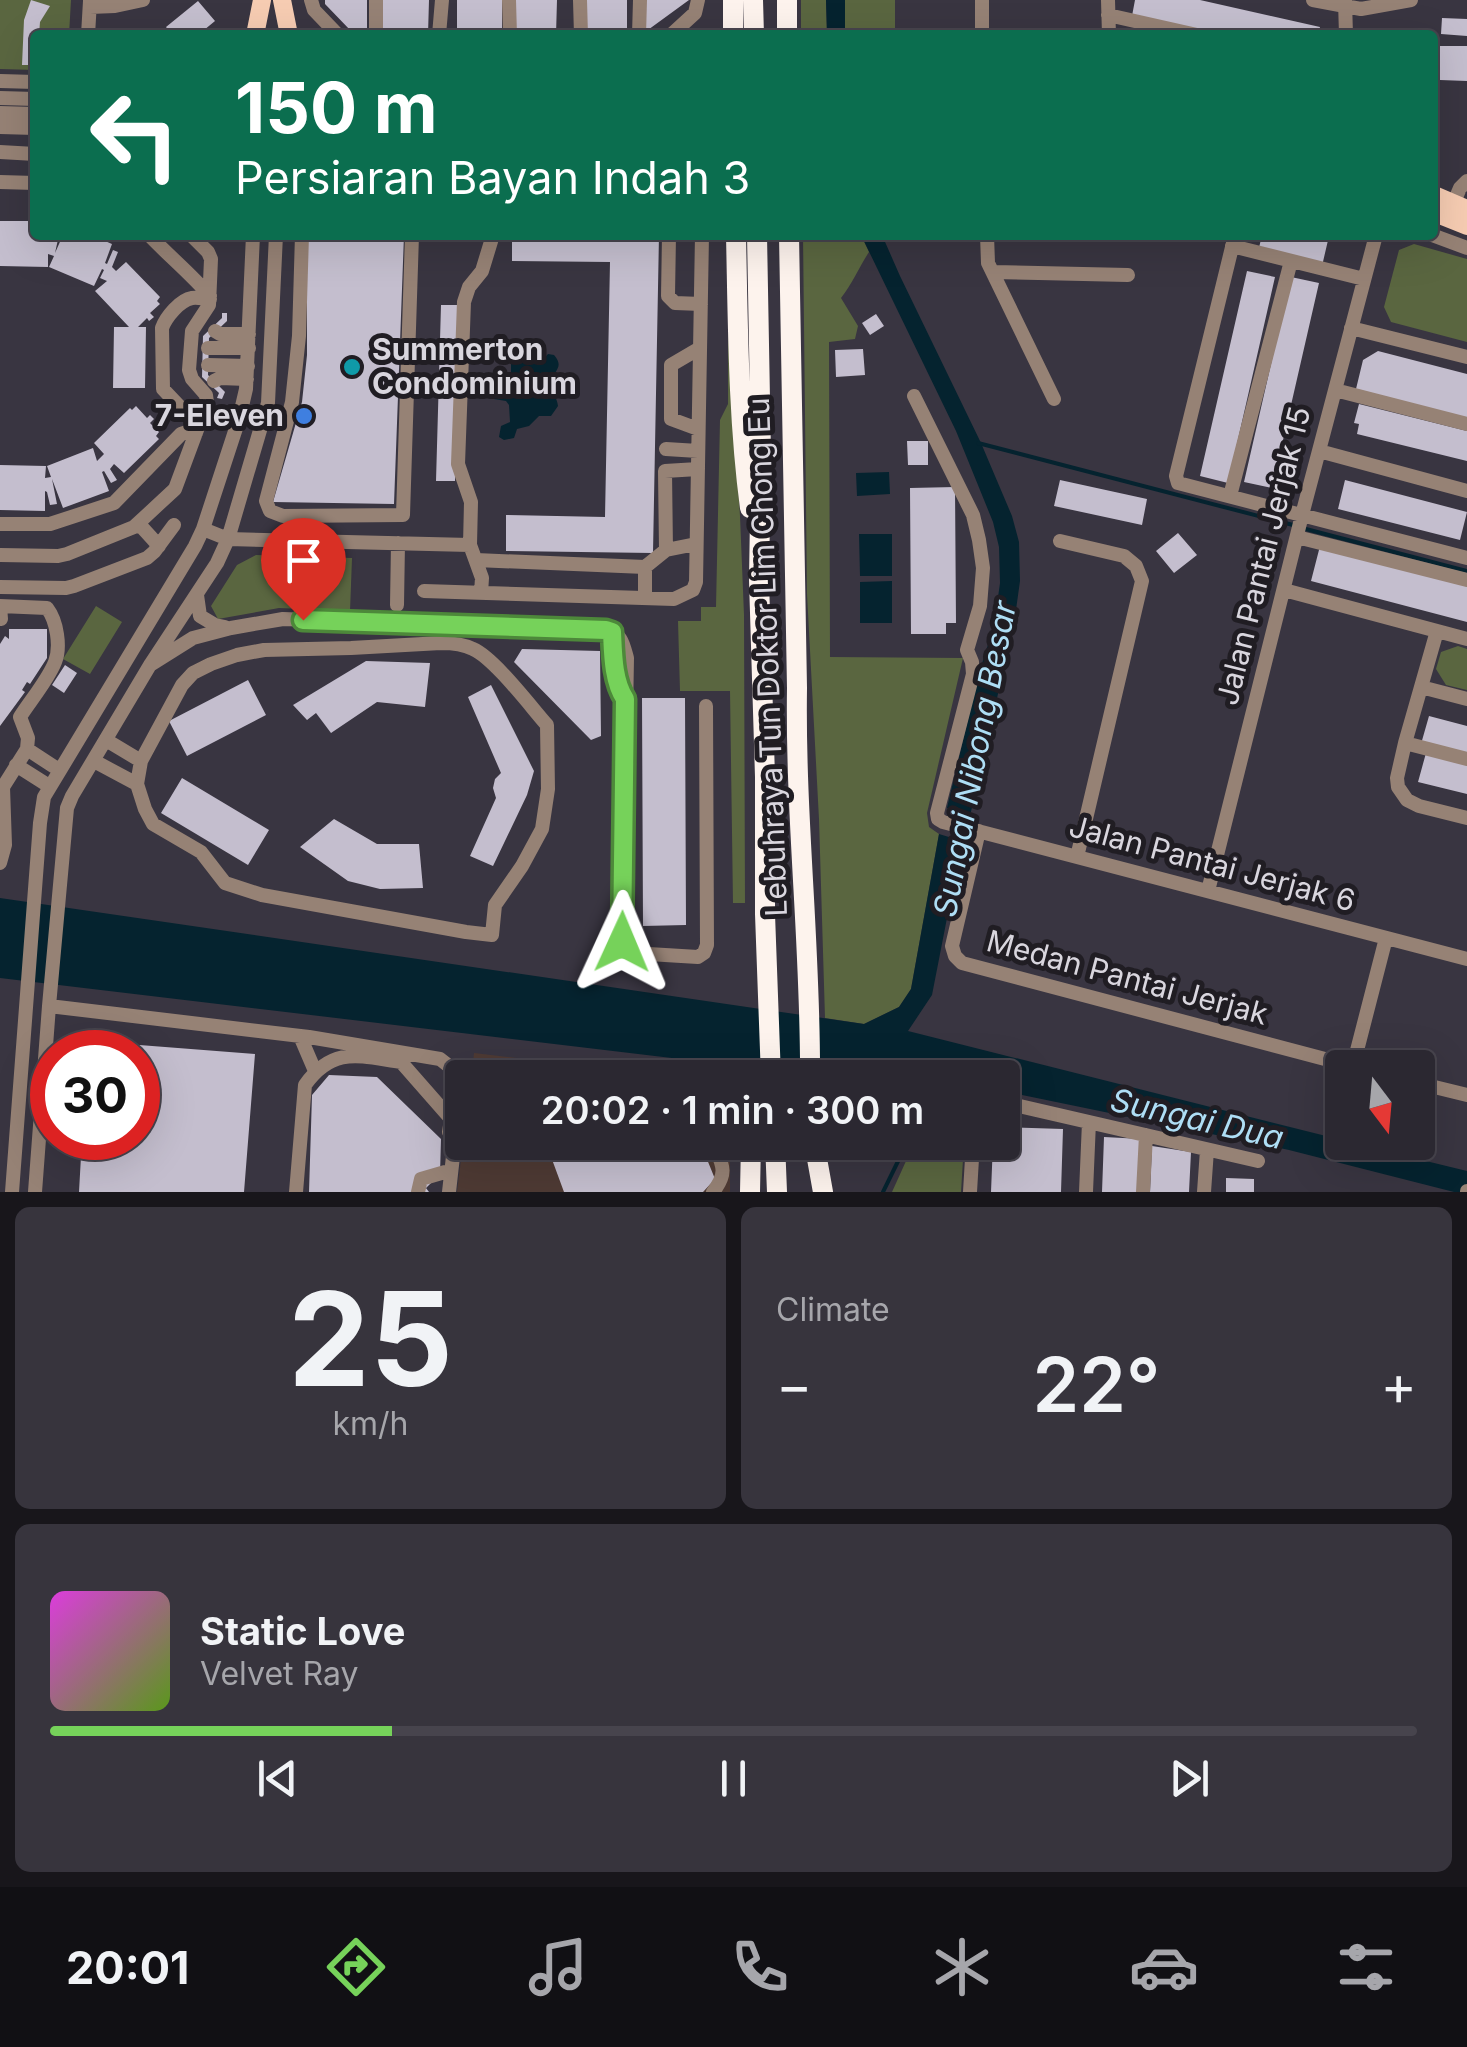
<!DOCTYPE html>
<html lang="en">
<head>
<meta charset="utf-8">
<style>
	:root { --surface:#2b2831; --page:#37343d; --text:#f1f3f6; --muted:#a6a6ab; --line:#47444d; --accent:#76d25a }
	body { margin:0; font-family:Inter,sans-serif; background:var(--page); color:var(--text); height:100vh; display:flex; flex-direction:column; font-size:38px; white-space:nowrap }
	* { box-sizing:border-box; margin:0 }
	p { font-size:32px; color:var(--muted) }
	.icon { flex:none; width:55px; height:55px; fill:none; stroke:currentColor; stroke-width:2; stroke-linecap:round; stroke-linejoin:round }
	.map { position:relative; height:1192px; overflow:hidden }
	.drawer { display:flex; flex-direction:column; gap:15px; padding:15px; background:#18161b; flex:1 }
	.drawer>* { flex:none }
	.banner { position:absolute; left:30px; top:30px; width:1408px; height:210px; border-radius:10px; box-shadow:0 10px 40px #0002,0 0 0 2px var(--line); background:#0b6e4f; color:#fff; overflow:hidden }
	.needle { width:65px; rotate:164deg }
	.buttons { position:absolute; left:1325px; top:1050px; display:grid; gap:20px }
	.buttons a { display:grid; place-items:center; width:110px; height:110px; border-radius:10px; background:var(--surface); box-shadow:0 10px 40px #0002,0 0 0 2px var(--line); font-size:50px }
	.speed { position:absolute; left:30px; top:1030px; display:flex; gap:20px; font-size:50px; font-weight:700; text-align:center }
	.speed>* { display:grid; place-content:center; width:130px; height:130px; border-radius:50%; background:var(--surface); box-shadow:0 10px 40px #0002,0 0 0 2px var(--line); line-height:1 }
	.speed .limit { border:15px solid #d22; background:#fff; color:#111 }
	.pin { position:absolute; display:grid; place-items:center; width:85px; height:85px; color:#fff; margin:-102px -42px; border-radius:50% 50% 50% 0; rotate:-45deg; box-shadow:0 0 10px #0007 }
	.pin .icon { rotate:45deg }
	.me { position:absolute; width:110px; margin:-55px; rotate:1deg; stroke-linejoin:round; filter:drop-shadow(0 0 8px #0008) }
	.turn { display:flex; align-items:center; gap:35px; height:210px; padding:0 40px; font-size:45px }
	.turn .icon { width:130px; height:130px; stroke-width:2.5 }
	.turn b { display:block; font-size:70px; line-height:85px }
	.big { font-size:75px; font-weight:600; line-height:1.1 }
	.drawer .widget { flex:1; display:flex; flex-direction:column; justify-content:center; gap:15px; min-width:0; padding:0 35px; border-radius:15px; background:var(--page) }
	.drawer .dial { align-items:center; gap:0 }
	.dial b { font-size:130px; line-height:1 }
	.song { display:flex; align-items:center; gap:30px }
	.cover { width:120px; height:120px; border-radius:15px; background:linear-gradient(135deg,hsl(300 70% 55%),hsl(90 70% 35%)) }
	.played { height:10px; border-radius:5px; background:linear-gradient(90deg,var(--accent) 25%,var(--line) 25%) }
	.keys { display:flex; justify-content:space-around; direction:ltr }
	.heat { display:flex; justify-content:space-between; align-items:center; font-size:55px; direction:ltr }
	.drawer .tiles { flex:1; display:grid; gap:15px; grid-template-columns:1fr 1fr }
	.widget:last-child { grid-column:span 2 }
	.trip { position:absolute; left:445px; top:1060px; width:575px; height:100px; border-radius:10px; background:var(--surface); box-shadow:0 10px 40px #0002,0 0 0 2px var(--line); font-weight:600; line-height:100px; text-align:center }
	.dock { display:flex; height:160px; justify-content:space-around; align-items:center; background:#111014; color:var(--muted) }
	.dock .icon { width:70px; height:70px }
	.dock .selected { color:var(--accent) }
	.dock b { font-size:45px; color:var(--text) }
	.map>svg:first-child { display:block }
</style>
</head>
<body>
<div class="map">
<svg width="1467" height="1192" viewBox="0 0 1467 1192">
	<rect width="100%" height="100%" fill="#393541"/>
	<path fill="#4e3a34" d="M474,1053L682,1077L471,1078Z
		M463,1143H730V1192H457Z"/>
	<path fill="#5a6640" d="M0,0H71L69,35H35V70L0,69Z
		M801,0H826L827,35H801Z
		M845,0H895V35H845Z
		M803,235H861L869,252C859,267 853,283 841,298L858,326L855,339L829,342L830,657L963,658L927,813L929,827L939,834L911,989L899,1007L864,1024L825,1018L819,819L807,594Z
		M1414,244L1467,259V342L1391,322L1384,307L1399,250Z
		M728,329L740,516L744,615L745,903H733L730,691H680L678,621H701V607H716L720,420L728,404Z
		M256,555L352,558L350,611L279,608L218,619L211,606L237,565Z
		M96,606L122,622L90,674L63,659Z
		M1458,646L1467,649V690L1446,685L1436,669L1441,652Z
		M911,1143H964L961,1192H892L911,1150Z"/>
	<path fill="#05232f" d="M826,0H845V35H827Z
		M861,235H882L900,276L981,443L1012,516L1019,542L1020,581L1014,624L970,816L947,808L979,673L994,626L1000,583L999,547L993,522L956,431Z
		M548,354L554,355C565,368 553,369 552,383C551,392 557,397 558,406L551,416H539L529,426L517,429L514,438L504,440L499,437L501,426L510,422L509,405L506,401L494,399L493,390L511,372V362L515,358L522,357L533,363L541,362Z
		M889,472L890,494L857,496L856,473Z
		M859,534H892V576H860Z
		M892,581V623H860V582Z
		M939,834L962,841L932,995L908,1031L1342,1140V1142L1352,1143L1467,1171V1192H1454L1289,1150L1003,1091L1002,1078L832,1077L0,978V898L864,1024L899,1007L911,989Z"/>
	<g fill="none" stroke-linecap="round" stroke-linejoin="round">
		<path stroke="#05232f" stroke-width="4" d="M978,443L1293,525
			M1302,528L1467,571
			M883,1192L905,1147L904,1142"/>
	</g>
	<path fill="#c4bece" d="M31,0L50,6L40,22L39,35H35V65H22L24,20Z
		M325,0H367V30L351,31L325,4Z
		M382,0H429L428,35H381Z
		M457,0H502V35H457Z
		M515,0H557L556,35H513Z
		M586,0H627V35H585Z
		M640,0H689L641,35Z
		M1135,0H1200L1320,27L1318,35H1219L1132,16Z
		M198,1L215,21L198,35H172L166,27Z
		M1442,18L1467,19V36L1441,34Z
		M1440,46H1467V81L1440,80Z
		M0,221H35V235H48V241H50L52,235H59L55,253L63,235H91L112,244L105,263L107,264L113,250L118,252L112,267L116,271L126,262L160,297L157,301L160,304L150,313L154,317L149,321L147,318L138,327H146L145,388H113L114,327H129L95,291L107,281L100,278L104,270L102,269L94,286L49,267L54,256L48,254V267L0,266Z
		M307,235H404L394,504L273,502L302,402L307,355Z
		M512,235H659L653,553L506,551V515L605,517L610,262L512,261Z
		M1262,235L1329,236L1322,266L1258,252Z
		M1247,271L1275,277L1228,483L1200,476Z
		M1291,277L1319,283L1272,488L1244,482Z
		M441,305H460L455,481H436Z
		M222,313H227V321L209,338L208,375L225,392L222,399L217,398L219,393L202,377L203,336L222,318Z
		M876,314L884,326L870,335L862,323Z
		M863,349L865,375L836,377L835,350Z
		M1378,351L1467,374V418L1356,389L1363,360Z
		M1359,404L1467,431V461L1357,434L1359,424L1354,423Z
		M136,406L147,418L150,415L154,419L150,423L159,432L156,436L159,439L124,473L114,464L110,469L117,480L111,483L104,471L102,472L109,491L63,508L52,479L57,504L50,505L47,492L45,491V511L0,510V465L46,466L45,478L51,477L47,466L93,448L97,461L104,454L94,443L130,408L132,410Z
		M907,441H928V465H908Z
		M1060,480L1147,499L1142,525L1054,506Z
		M1345,480L1467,512L1460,540L1338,509Z
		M955,487L956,623H946V634H911L910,488Z
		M1178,533L1197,555L1174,573L1156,551Z
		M1320,546L1467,584V622L1311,581Z
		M9,629H47V658L30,684L27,682L22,690L25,692L0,726V644L5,636L9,639Z
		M522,649L600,651L601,736L591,740L514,662Z
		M366,661L430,663L425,707L377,702L331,733L316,713L307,720L293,705Z
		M65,665L77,673L64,693L52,685Z
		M248,680L266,715L187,756L169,721Z
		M491,685L534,771L527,795L493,866L470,856L496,798L493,788L495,779L501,773L468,697Z
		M642,698H685L686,925L643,926Z
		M1429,716L1467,726V756L1421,744Z
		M1426,753L1467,764V794L1418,782Z
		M182,778L269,830L248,865L161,813Z
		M334,819L377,844H419L423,888L380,889L348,881L300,847Z
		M88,1041L255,1054L244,1192H79L82,1138H138V1052H87Z
		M329,1075L377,1077L441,1139L440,1174L426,1188L429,1192H309L312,1095Z
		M1002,1127L1063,1129L1061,1192H991L993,1142H1002Z
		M1104,1137L1142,1139L1140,1192H1102Z
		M558,1142H700L715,1179L703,1192H564L550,1154Z
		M1152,1146L1191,1152L1189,1192H1150Z
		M1226,1178L1254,1179V1192H1226Z"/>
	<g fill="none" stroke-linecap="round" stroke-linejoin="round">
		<path stroke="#968275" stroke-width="14" d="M311,0L314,10L338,35
			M509,0L510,35
			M580,0L581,35
			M982,0V35
			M1108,0L1109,35
			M1313,0L1361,9L1411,0
			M1345,1L1346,35
			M90,7L115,6L143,0
			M1108,15L1197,35
			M88,35L90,1
			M376,35V0
			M439,35L442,0
			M639,35L640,0
			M671,35L695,13L698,0
			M0,81L35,82
			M0,98L35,99
			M0,113L35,114
			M0,127L35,128
			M0,152L35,154
			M0,182L35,183
			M1454,202L1460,188L1467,181
			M149,235C169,256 191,274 210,296
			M302,235L299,336L292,402L266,501L270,511L283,516L403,515L412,235
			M669,235L668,296L675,303L701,304
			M987,235L988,263L1054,399
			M1235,235L1176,476L1178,483L1467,558
			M1432,235L1467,248
			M1232,246L1364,279
			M993,272L1128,275
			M1351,328L1467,357
			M215,331L220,334H249
			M208,348H249
			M208,365L248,366
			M214,381L220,378L247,379
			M1335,390L1467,424
			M914,396L973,515L979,540L983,568L980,606L967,650L972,662L973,674L937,813L938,819L943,822L1467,959
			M203,413L181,408L163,389L162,328C166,317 180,300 192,298C198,297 204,299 210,299
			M698,429L671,419V365L700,348
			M666,449L698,451
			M1319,451L1467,491
			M1230,496L1291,261
			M0,524H50L114,503L181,434L190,431L196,433
			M139,524L159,546
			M203,529L228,539L470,545
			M1297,537L1467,580
			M1060,541L1124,556L1136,566L1142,581L1077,857
			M666,550L665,471L698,469
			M0,555L58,556L67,554L134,527L175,489L207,403L206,395L192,379L189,370L192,331L209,305L211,259L208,252L191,235
			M476,560L645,567L666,550L696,544
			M0,587L66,588L74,586L147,558L154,552L174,525
			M1284,590L1467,639
			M424,591L674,599L693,590L696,582L702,235
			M481,593L482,578L470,545L471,502L458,464L464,302L469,287L482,271L493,235
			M197,595L200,616L215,625L225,627
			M645,598V567
			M397,605L398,543
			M1437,631L1405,743L1397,778L1398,787L1407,800L1419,806L1467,818
			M612,632L614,659L620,690
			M441,643C452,643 463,644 473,649C494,658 531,707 547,725L548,789L542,829L522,866L495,905L492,935L466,932L262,895L225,883L201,852L153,824L145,809L137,784L141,761L182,685L193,673L211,664L237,655L264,650L351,648Z
			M150,665L193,638L231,628L283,619L607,630C622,635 623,643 627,658L622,942L626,949L632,953L698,957L704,953L707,945L706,706
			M1421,687L1467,699
			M106,740L141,761
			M1405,743L1467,759
			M27,749L59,770
			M94,761L137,784
			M16,765L49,786
			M979,831L952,946L955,956L962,963L1359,1068
			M0,863L5,845L3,787L27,749L28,738L20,717C30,701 48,680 55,662C61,647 57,621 47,608L0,606L1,619
			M1208,891L1302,515L1376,235
			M49,1006L309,1037L440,1059L454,1070L461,1085L449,1192
			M300,1036L315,1071
			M1353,1066L1386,938
			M515,1069L582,1078
			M1418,1083L1467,1095
			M1002,1102L1258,1161
			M12,1192L40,823L44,797L195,546L203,529L239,419L246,389L253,235
			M35,1192L49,1006L67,808L72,796L150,665L217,563L228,539L268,403L276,235
			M296,1192L305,1085C333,1046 359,1056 401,1062L451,1119L449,1132
			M418,1192L421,1179L445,1172
			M713,1192C729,1172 722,1164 713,1142
			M970,1192L973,1142
			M1086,1192L1089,1122
			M1143,1192L1146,1135
			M1204,1192L1207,1150
			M1467,1192V1191"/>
		<path stroke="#f6ccb2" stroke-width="18" d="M282,0L289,35
			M255,35L262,0
			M1432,194L1467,209
			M1432,212L1467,226"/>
		<path stroke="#fdf3ed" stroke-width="20" d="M733,0V35
			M753,0L754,35
			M787,35V0
			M736,235C738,327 738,417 750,508
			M757,235L761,454L759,580L765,777V914L771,1078
			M789,235L797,688C795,818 811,947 810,1078
			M775,1142L777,1192
			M814,1142L823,1192
			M750,1192L751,1142"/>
	</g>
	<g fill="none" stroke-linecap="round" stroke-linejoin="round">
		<defs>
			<path id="route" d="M303,620L606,630L612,632C613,653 613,681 625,699L622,942"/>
		</defs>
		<use href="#route" stroke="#4d883a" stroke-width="25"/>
		<use href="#route" stroke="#76d25a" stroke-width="18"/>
	</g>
	<circle fill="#0f9aa8" stroke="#201d23" stroke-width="4" cx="352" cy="367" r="10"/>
	<circle fill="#3f7fe0" stroke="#201d23" stroke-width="4" cx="304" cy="416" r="10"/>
	<g text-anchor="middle" stroke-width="10" stroke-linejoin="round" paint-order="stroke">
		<g font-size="30" font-weight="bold" fill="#d9d6de" stroke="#201d23" text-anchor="start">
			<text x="372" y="360">Summerton<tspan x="372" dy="34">Condominium</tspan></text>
			<text x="284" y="426" text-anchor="end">7-Eleven</text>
		</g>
		<g font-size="30" fill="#d9d6de" stroke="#201d23">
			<text transform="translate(1264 556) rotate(-76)" y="10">Jalan Pantai Jerjak 15</text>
			<text transform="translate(768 657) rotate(-92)" y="10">Lebuhraya Tun Doktor Lim Chong Eu</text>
			<text transform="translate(1212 864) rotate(15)" y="10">Jalan Pantai Jerjak 6</text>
			<text transform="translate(1127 978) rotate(15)" y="10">Medan Pantai Jerjak</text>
		</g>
		<g font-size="32" font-style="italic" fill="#aedef5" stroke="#201d23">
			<text transform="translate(975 759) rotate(-79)" y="11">Sungai Nibong Besar</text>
			<text transform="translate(1197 1119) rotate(13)" y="11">Sungai Dua</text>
		</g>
	</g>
</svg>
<div class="buttons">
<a><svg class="needle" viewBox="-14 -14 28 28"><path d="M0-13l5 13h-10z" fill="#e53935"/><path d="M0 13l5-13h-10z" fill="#a6a6ab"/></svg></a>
</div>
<div class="speed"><div class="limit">30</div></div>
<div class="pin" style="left:303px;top:620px;background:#d93025"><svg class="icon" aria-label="arrive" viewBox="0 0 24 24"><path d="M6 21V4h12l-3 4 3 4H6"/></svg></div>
<svg class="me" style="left:622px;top:942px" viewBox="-20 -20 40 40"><path d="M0-17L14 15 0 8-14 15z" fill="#76d25a" stroke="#fff" stroke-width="4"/></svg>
<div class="trip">20:02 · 1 min · 300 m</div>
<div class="banner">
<div class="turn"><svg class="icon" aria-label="left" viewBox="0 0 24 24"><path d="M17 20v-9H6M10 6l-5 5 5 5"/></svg><div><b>150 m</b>Persiaran Bayan Indah 3</div></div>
</div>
</div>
<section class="drawer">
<div class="tiles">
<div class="widget dial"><b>25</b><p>km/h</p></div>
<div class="widget"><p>Climate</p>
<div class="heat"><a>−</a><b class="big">22°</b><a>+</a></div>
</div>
<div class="widget">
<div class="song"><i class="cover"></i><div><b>Static Love</b><p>Velvet Ray</p></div></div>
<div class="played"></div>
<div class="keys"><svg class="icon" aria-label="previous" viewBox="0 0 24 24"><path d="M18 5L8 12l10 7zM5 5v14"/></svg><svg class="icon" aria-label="pause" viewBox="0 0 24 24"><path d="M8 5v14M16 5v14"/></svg><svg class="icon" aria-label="next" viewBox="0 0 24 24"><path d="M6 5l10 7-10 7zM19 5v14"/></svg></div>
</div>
</div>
</section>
<nav class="dock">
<b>20:01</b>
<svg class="icon selected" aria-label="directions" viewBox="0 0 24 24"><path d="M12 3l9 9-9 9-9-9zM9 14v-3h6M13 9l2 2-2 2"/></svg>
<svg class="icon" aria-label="music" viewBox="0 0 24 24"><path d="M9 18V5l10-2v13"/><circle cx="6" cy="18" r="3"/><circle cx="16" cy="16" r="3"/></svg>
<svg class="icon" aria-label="phone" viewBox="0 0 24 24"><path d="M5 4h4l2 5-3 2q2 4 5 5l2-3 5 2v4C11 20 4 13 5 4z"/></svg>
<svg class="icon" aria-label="climate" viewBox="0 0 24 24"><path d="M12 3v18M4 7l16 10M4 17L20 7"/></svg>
<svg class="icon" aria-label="car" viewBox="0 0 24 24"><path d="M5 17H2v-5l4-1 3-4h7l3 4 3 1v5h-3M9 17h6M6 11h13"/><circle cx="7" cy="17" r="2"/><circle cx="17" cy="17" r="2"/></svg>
<svg class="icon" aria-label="filters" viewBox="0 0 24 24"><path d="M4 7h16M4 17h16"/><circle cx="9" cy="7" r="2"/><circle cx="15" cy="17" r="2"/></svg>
</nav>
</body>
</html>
